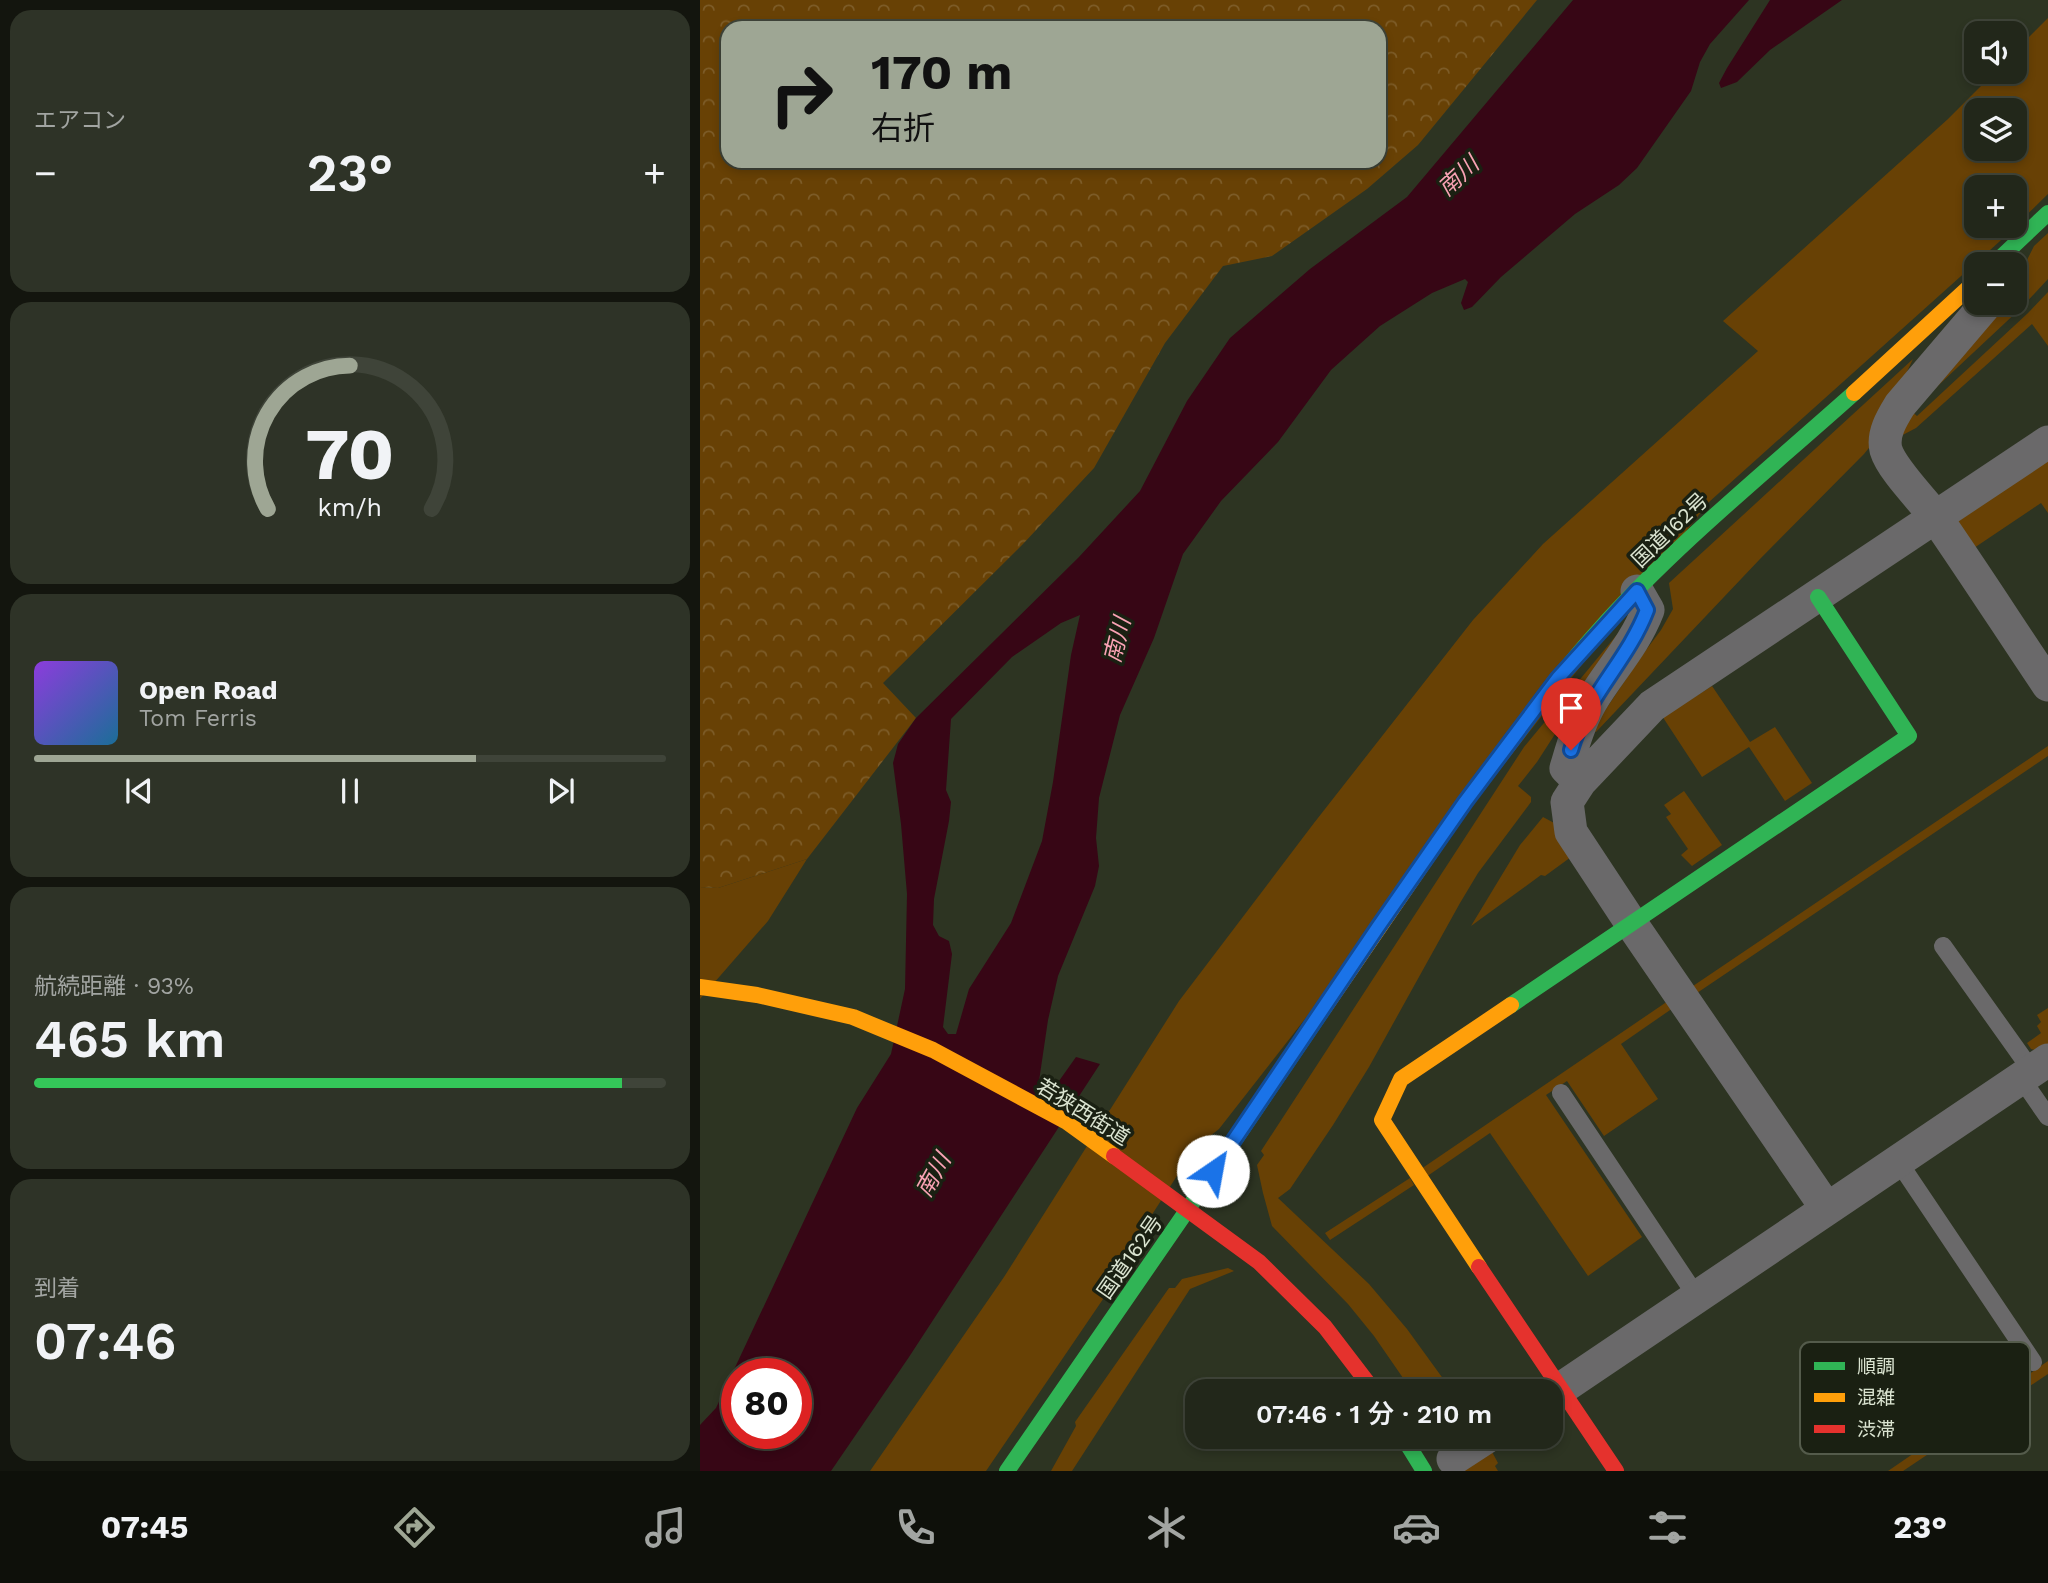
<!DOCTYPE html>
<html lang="ja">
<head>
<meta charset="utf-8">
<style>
	:root { --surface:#22271a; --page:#2e3327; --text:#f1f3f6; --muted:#a2a5a2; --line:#3f4439; --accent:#9ea694 }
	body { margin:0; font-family:"Work Sans","Noto Sans JP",sans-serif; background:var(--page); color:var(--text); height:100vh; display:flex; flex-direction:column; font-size:26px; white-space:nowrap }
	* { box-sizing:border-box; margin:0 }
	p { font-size:23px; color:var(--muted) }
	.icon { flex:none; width:38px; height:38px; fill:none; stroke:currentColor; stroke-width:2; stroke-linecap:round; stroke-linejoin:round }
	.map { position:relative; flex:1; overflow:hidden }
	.side { display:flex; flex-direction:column; gap:10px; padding:10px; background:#13150e; width:700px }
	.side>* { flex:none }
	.hud { position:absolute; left:21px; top:21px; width:665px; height:147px; border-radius:21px; box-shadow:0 4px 10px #0003,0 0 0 2px var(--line); background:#9ea694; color:#111; overflow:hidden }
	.fabs { position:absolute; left:1264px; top:21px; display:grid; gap:14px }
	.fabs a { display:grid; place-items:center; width:63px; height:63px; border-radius:14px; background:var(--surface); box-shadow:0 4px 10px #0003,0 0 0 2px var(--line); font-size:35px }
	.speed { position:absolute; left:21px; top:1358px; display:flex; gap:14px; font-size:35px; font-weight:700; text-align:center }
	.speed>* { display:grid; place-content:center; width:91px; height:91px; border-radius:50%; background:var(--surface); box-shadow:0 4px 10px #0003,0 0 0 2px var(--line); line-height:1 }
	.speed .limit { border:10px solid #d22; background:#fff; color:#111 }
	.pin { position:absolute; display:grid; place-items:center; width:60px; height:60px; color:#fff; margin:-72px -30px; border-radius:50% 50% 50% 0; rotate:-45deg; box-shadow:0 0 7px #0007 }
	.pin .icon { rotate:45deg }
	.me { position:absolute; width:77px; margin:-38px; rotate:33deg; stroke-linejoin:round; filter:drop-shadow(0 0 5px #0008) }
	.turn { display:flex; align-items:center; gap:24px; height:147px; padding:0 35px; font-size:32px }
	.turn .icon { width:91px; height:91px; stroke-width:2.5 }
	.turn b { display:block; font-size:49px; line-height:60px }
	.big { font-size:52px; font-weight:600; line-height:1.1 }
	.side .widget { flex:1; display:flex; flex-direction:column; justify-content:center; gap:10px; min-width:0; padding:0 24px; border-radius:21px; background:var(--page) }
	.side .dial { align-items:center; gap:0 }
	.dial svg { height:182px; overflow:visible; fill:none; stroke:var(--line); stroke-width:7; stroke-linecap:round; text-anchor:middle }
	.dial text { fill:var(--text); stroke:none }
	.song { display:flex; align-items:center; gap:21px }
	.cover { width:84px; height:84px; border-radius:10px; background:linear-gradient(135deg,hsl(270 70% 55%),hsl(200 70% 35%)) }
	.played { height:7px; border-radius:4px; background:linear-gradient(90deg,var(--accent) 70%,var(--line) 70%) }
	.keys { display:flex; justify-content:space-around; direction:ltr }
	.heat { display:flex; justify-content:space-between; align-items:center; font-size:38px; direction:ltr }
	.charge { height:10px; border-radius:5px; background:linear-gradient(90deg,#34c759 93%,var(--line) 0) }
	.trip { position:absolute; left:485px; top:1379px; width:378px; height:70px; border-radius:21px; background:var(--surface); box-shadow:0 4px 10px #0003,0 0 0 2px var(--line); font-weight:600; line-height:70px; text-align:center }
	.tab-bar { display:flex; height:112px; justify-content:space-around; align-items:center; background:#0e100a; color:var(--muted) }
	.tab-bar .icon { width:49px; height:49px }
	.tab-bar .current { color:var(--accent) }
	.tab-bar b { font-size:32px; color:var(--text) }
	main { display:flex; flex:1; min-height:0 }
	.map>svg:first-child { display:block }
</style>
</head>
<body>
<main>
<section class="side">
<div class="widget"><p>エアコン</p>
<div class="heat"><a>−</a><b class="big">23°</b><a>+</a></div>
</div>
<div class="widget dial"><svg viewBox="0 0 100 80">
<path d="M14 69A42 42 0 1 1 86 69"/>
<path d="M14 69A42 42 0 0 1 50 6" stroke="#9ea694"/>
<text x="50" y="56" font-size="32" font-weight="700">70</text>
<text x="50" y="72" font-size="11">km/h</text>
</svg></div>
<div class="widget">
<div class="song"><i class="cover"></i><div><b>Open Road</b><p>Tom Ferris</p></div></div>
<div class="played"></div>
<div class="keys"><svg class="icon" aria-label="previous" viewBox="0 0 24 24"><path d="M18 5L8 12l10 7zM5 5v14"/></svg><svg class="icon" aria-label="pause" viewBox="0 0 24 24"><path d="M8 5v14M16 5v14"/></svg><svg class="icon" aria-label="next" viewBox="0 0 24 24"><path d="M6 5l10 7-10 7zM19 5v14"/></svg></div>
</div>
<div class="widget"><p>航続距離 · 93%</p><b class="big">465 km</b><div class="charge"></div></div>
<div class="widget"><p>到着</p><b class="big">07:46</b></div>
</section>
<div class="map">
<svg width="1348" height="1471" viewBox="0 0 1348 1471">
	<defs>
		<pattern id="forest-crowns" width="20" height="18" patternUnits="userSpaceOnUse" patternTransform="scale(1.75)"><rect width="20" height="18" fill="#684105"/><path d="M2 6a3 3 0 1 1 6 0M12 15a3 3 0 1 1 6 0" fill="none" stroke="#7d5c28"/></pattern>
	</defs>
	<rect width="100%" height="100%" fill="#2d3422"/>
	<path fill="#684105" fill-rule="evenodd" d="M1348,18V194L1299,242L1009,502L519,1129L495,1148L442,1230L431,1258L286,1471H170L304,1277L479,1001L614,823L773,620L843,544L1058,351L1023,321L1248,119L1295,72H1314V52ZM1276,110H1314V149H1276ZM1276,187H1314V226H1276Z
		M1348,233V279L1321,308L1211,411L1217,416L1328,313L1348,292V346L1332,324L1216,428L1197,438L1199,424L1297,303H1314V281L1320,274L1334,246Z
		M1213,359L1173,443L1164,454L1060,559L896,732L893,731L900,718L940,658L961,630L973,609L969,583Z
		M1348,457V513L1341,503L1274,548L1256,520Z
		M929,620L865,730L857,731L837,762L818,786L831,797V802L778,873L760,903L669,1067L633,1125L590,1189L578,1198L669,1284L707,1329L752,1391H712L674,1336L648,1304L572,1226L563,1193L557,1165L564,1155L561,1151L824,747Z
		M1012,686L1050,742L1075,727L1112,783L1085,801L1049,747L1002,777L964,719V716Z
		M1348,746V756L997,993L993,986Z
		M984,791L1022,845L992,866L981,855L988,849L966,817L971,814L964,805Z
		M843,817L856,824L871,857L845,876L841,875L771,926L820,845Z
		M107,859L68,921L0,999V887L18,888Z
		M968,1001L973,1008L921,1044L958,1099L904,1136L867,1081L846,1095L942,1237L888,1276L790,1133L726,1177L721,1169Z
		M1348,1008V1044L1338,1051L1331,1049L1327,1043L1341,1033L1337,1026L1341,1022L1337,1015Z
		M710,1178L714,1185L630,1240L625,1233Z
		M528,1268L534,1271L490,1289L372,1471H351L376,1426L375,1422L469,1288H475L482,1279Z
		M1348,1361V1374L1336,1382L1203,1471H1188Z
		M741,1437H750L766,1463L790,1448L798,1463L795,1466L798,1471H762Z"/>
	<path fill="url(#forest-crowns)" fill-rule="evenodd" d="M0,0H837L718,145L667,189L572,256L523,266L465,343L394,468L323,544L183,683L216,718L107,859L18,888L0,887ZM28,28H679V161H28Z"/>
	<path fill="#370615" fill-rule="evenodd" d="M873,0H1049L1010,44L1000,62L991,91L937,168L919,185L875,214L801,277L772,307L764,310L761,303L768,282L765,279L732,293L680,326L631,370L578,442L521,501L483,554L454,638L420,715L399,798L396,838L399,866L395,886L358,976L348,1020L339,1081L348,1087L359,1081L376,1057L400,1064L209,1357L131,1471H0V1425L16,1408L157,1108L191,1054L205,989L207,894L201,824L193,763L198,744L216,718L379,557L440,491L487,401L530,338L610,269L707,197ZM380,615L371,655L353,782L342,841L311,923L269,989L256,1034H248L243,1027L252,954L249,941L239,936L233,925L234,899L249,821L251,802L246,790L251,719L312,657L361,623ZM37,1374H96V1433H37Z
		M1070,0H1142L1070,50L1037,82L1021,88L1019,83L1027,68Z"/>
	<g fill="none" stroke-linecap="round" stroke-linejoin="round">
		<path stroke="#6a696a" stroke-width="18" d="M1243,946L1332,1071
			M1321,1078L1348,1117
			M861,1093L997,1297
			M1198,1161L1333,1362"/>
		<path stroke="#6a696a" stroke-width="33" d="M1287,303L1200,405C1192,418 1182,434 1186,450C1192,470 1224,501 1237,519C1275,574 1311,630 1348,685
			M937,591L948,610C934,646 910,670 891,702C879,723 873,745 866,768L880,782L867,802L871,832L931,923L1127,1209
			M880,782L952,706L1348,442
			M850,1396L1348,1060
			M753,1459L787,1437"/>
		<path stroke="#30b455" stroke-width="16" d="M1294,264L1348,213
			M819,731C844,696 870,662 899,630C976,544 1068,470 1154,393
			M811,1005L1209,736L1118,597
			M703,1437L724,1471
			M307,1471L488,1209L624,1008"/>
		<path stroke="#ff9f0a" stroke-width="16" d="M1154,393L1276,281
			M0,987L57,995L153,1017L233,1050L367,1122L414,1156
			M624,1008L765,802L819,731
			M779,1267L682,1120L701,1079L811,1005"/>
		<path stroke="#e5322d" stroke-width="16" d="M414,1156L559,1262L625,1327L674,1391
			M779,1267L916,1471"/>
	</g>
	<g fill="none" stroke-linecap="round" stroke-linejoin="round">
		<defs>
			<path id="route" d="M513,1171L678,927L765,802L858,678L937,591L947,610C927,662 887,695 871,750"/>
		</defs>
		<use href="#route" stroke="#114b97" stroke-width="18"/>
		<use href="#route" stroke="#1a73e8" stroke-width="12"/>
	</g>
	<g text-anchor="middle" stroke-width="7" stroke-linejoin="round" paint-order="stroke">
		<g font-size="21" fill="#dbe4d1" stroke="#1a2012">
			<text transform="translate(970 530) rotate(-44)" y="7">国道162号</text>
			<text transform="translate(383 1112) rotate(32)" y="7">若狭西街道</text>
			<text transform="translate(430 1257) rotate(-55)" y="7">国道162号</text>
		</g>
		<g font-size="23" font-style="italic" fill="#f9a2b4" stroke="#1a2012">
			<text transform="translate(758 176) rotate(-43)" y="8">南川</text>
			<text transform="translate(417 640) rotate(-76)" y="8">南川</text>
			<text transform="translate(233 1175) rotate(-61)" y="8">南川</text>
		</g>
	</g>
	<rect x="1100" y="1342" width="230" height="112" rx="10" fill="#1a2012" stroke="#545b4b" stroke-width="2"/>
	<rect x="1114" y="1362" width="31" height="8" fill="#30b455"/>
	<rect x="1114" y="1393" width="31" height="9" fill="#ff9f0a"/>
	<rect x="1114" y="1425" width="31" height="8" fill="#e5322d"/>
	<g font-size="19" fill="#dbe4d1">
		<text x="1157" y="1373">順調</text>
		<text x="1157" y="1404">混雑</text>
		<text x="1157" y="1436">渋滞</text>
	</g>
</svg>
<div class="fabs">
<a><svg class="icon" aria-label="sound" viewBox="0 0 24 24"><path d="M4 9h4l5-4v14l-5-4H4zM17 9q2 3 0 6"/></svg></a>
<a><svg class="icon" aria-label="layers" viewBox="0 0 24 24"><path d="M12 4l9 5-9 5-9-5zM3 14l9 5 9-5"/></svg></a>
<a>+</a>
<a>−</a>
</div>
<div class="speed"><div class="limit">80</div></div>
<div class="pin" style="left:871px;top:750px;background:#d93025"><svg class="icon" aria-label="arrive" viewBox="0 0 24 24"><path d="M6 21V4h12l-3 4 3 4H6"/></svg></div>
<svg class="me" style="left:513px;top:1171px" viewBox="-20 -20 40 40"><circle r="19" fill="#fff"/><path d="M0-13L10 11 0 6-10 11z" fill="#1a73e8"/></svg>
<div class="trip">07:46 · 1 分 · 210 m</div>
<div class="hud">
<div class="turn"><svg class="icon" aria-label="right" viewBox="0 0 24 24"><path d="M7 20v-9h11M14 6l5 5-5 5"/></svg><div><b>170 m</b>右折</div></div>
</div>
</div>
</main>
<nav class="tab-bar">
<b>07:45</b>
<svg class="icon current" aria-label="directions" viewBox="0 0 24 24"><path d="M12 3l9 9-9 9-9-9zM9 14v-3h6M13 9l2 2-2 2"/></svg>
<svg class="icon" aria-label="music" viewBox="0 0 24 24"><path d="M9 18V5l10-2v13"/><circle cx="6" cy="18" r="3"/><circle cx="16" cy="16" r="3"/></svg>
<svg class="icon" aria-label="phone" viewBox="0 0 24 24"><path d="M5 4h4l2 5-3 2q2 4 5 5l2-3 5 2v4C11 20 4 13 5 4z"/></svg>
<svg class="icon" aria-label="climate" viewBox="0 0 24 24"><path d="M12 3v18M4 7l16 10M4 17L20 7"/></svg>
<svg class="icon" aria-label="car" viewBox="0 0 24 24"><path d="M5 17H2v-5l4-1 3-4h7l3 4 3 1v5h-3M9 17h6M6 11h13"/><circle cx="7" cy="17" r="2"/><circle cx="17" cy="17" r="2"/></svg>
<svg class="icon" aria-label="filters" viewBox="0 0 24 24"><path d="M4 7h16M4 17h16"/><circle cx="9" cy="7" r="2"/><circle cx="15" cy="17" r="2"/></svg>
<b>23°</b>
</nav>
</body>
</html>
